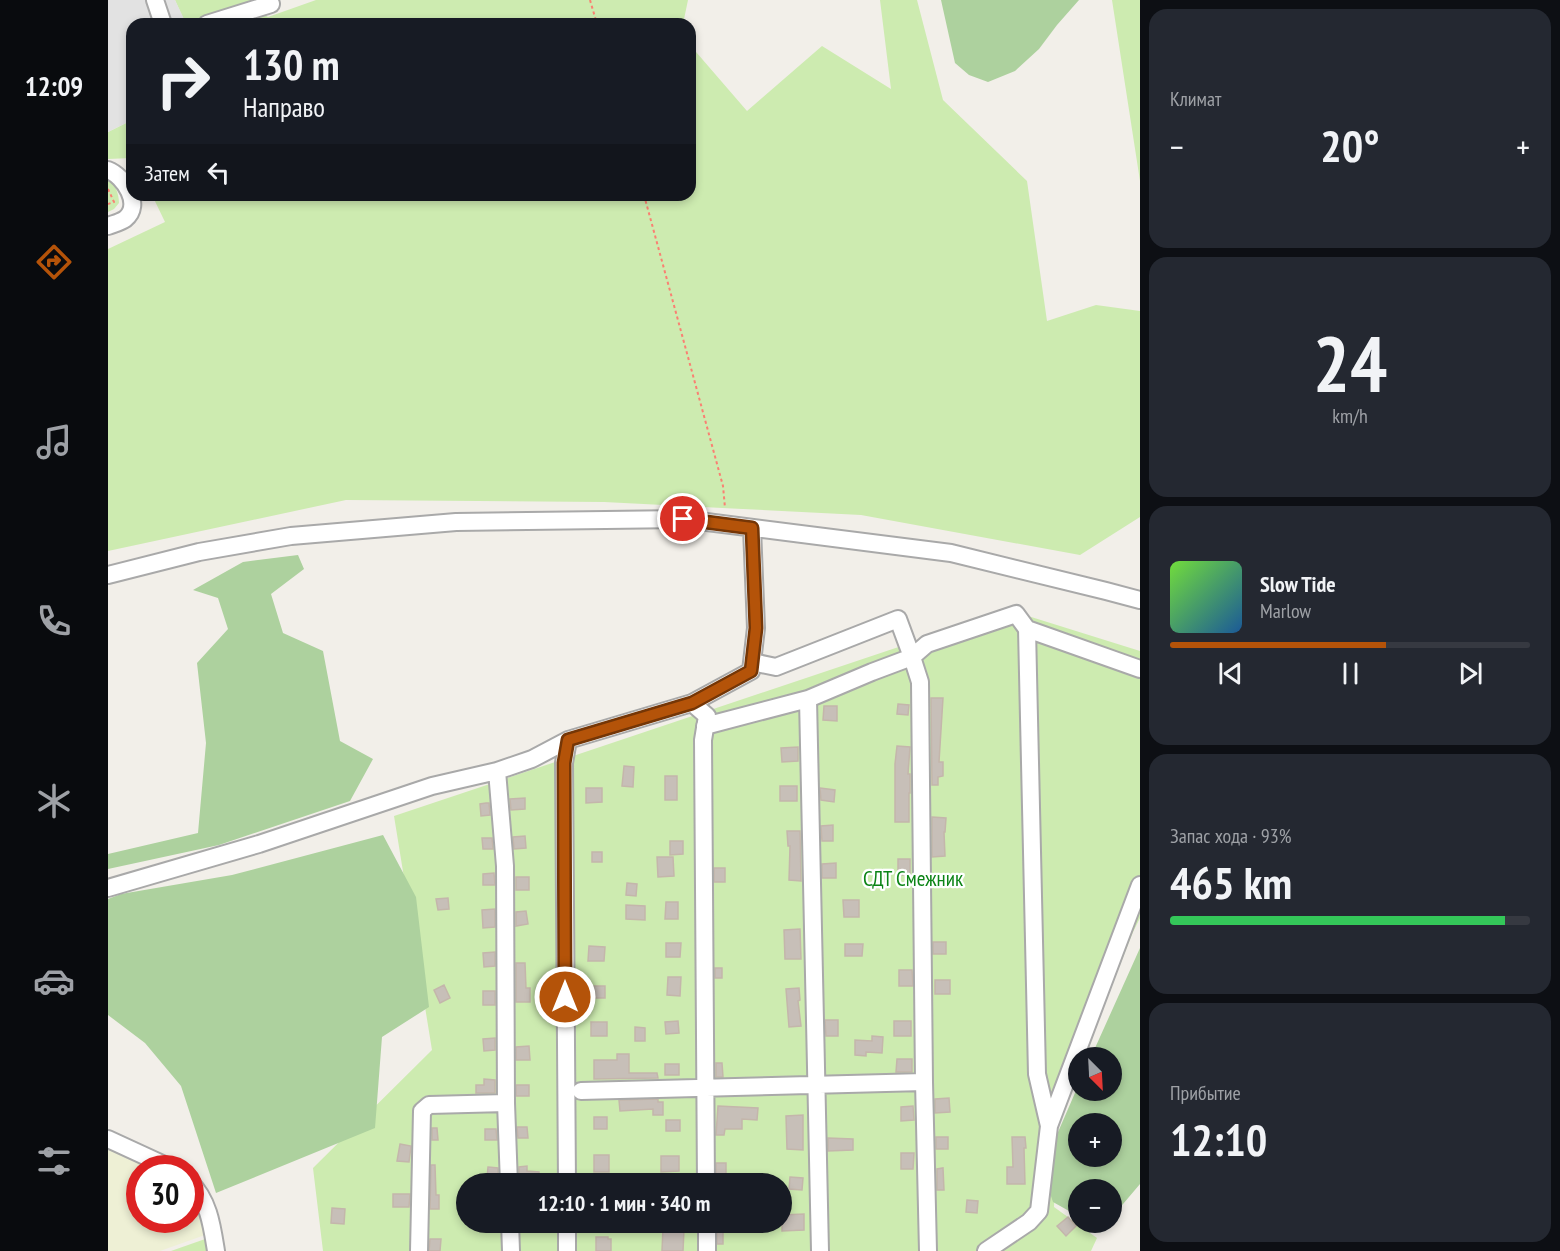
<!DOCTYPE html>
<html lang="ru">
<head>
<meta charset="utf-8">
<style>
	:root { --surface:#171b24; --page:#242831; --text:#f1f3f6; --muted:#9ea1a6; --line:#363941; --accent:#b45309 }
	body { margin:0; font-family:"PT Sans Narrow",sans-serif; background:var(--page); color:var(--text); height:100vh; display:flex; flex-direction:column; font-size:22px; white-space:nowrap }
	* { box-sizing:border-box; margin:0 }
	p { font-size:20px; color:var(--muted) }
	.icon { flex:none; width:33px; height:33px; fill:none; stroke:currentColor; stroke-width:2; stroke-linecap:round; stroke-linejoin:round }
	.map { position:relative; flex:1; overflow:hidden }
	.details { display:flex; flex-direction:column; gap:9px; padding:9px; background:#0d0f14; width:420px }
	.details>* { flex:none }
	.guide { position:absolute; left:18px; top:18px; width:570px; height:183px; border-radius:18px; box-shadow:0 3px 9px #0003; background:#171b24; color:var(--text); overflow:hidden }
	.needle { width:39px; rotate:156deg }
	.fabs { position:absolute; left:960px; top:1047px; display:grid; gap:12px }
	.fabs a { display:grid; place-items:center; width:54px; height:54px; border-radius:50%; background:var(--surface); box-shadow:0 3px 9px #0003; font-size:30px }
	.speed { position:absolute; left:18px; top:1155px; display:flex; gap:12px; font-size:30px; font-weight:700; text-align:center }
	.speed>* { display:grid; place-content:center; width:78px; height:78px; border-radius:50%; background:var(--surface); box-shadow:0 3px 9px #0003; line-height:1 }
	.speed .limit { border:9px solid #d22; background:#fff; color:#111 }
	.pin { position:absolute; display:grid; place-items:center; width:51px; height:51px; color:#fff; margin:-26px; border:3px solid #fff; border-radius:50%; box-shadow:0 2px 6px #0007 }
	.me { position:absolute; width:66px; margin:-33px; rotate:0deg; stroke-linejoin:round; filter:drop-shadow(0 0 4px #0008) }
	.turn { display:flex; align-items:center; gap:21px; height:126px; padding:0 18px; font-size:27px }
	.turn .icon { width:78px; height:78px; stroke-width:2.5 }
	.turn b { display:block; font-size:42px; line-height:51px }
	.then { display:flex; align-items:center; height:57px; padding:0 18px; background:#0003; gap:12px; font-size:22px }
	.big { font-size:45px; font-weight:700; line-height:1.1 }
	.details .tile { flex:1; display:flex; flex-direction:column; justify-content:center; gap:9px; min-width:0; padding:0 21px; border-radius:18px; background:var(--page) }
	.details .dial { align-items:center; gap:0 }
	.dial b { font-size:78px; line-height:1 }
	.song { display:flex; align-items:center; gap:18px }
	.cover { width:72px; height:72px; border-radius:9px; background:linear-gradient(135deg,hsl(100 70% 55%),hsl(210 70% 35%)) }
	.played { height:6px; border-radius:3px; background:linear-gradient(90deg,var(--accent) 60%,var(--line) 60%) }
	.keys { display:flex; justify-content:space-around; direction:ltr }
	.heat { display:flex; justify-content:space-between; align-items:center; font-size:33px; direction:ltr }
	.charge { height:9px; border-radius:4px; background:linear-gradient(90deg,#34c759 93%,var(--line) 0) }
	.trip { position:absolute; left:348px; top:1173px; width:336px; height:60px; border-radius:30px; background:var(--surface); box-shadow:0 3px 9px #0003; font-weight:700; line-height:60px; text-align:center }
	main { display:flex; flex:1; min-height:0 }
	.tab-bar { display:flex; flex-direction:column; width:108px; justify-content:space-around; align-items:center; background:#090b0e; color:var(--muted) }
	.tab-bar .icon { width:42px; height:42px }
	.tab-bar .selected { color:var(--accent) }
	.tab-bar b { font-size:27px; color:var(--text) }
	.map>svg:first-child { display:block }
</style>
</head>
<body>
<main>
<nav class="tab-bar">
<b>12:09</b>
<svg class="icon selected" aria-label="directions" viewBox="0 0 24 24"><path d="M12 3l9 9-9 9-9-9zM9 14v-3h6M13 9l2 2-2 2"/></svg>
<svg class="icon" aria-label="music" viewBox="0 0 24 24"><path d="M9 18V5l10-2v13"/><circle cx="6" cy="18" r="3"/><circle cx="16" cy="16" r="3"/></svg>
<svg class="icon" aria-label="phone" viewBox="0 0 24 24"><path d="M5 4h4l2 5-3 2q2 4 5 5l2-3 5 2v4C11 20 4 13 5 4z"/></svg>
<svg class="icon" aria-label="climate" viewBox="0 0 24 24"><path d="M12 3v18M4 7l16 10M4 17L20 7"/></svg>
<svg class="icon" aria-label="car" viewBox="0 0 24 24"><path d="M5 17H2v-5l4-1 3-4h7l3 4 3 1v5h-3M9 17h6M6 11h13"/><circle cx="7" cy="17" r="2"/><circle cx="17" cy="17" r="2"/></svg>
<svg class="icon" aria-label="filters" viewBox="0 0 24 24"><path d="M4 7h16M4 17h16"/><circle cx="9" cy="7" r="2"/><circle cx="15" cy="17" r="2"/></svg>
</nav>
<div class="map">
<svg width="1032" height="1251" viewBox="0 0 1032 1251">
	<rect width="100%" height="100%" fill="#f2efe9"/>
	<path fill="#eef0d5" d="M0,1147L48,1168H32V1220H82L83,1193L85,1197L97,1235L52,1251H0Z"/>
	<path fill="#cdebb0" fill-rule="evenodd" d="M67,0H157L81,22L75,18Z
		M208,0H580L575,24H123L155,14L160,17Z
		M772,0H809L835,100L919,181L939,321L988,305L1032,311V517L972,555L753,515L496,502L238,500L0,551V249L57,222L44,195H582V45L639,111L714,46L783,89Z
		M1004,0H1032V181Z
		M24,120V158L0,159V132Z
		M0,178C7,183 11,194 11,203L6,209L0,212Z
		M901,610L1032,651V918L1025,932L950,1122L946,1207L989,1238L983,1251H215L205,1168L324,1050L286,816ZM358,1184H674V1222H358Z
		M100,1238L102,1251H63Z"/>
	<path fill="#add19e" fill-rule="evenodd" d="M833,0H971L949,25L931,49L907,71L880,82L861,75L847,63Z
		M190,555L196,569L163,594L175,633L215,651L232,741L265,759L242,801L111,845L0,869V854L90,833L98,743L89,663L120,629L110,598L85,590L135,562Z
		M275,835L308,897L321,1007L274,1037L267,1128L108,1193L73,1086L37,1043L0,1015V899L13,894L124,875Z
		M1032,948V1184L1004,1217V1190H970V1216L945,1202L934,1169L970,1086V1090H1004V1058L983,1057ZM970,1124H1004V1156H970Z"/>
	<path fill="#e2e2e2" d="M0,0H67L77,21L66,24H24V120L0,132Z"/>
	<path fill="#c7bfb8" stroke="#c4b6ab" stroke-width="1.5" d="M823,698H835L831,762H835V776L830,777V785H824Z
		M790,704L801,705L800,715L789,714Z
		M716,706H729V721L715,720Z
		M789,746L802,747L800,774H802V793H801V822H787V764Z
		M690,747V761L674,762L673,748Z
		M516,766L526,767L525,787L514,786Z
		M557,776H569V800H557Z
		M672,786H689V801H672Z
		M478,788H494V802L478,803Z
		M712,788L727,790L726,802L713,800Z
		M417,798V809L403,810L402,799Z
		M378,803H381L382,815L373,816L372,804Z
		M824,817L838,818L837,832H836L837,856L824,857Z
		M725,825V841H714L713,826Z
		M679,831H692L693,881L681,880L682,846H680Z
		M417,836L418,848L406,849L405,837Z
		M374,838H384L385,849H375Z
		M562,841H575V854L562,855Z
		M484,852H494V862H484Z
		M549,857H565L566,876L550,877Z
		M790,859H802V875H790Z
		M728,863V878H714V864Z
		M606,868H617V882H606Z
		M386,873L387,885H375V874Z
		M408,877H421V890H408Z
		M519,883L529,884L528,896L518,895Z
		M340,898L341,909L330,910L328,899Z
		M735,900H751V917H736Z
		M558,902H570V919H557Z
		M518,905L537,906V920L518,919Z
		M387,909V927L375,928L374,910Z
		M418,911L420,924L408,926V912Z
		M692,929L693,959H677L676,930Z
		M825,942H838V954H825Z
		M558,943H573L572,957H558Z
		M737,944H755L754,956H737Z
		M481,946L497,947L496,961H480Z
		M387,952V966L376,967L375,953Z
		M408,963H417L418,988H422V1002H408Z
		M607,968H614V978H607Z
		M791,970H804L805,986H791Z
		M560,977H573L572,996L559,995Z
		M827,980H842V994H827Z
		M336,985L342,998L332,1003L326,990Z
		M481,986H497V998H481Z
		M691,988L692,1000L690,1001L693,1026L681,1027L678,989Z
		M375,991H387V1005H375Z
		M717,1020H730V1036H718Z
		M570,1021L571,1033L558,1034L557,1022Z
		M786,1021H803V1036H786Z
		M483,1022H499V1036H483Z
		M527,1027L537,1028V1041H527Z
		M764,1036L775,1037L774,1053L758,1052V1056L747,1055V1040L764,1041Z
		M387,1038V1050L376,1051L375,1039Z
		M421,1046L422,1060H408V1047Z
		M509,1054H521V1073H549L550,1078L486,1079V1060H509Z
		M789,1059H804V1072H788Z
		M608,1063H614L615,1077H608Z
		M557,1064H571V1075H557Z
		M376,1079L387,1080V1093H368V1085H376Z
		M408,1085H421V1096H408Z
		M841,1098L842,1112L827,1113V1099Z
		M550,1099V1102H555V1115H545V1109L512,1111L511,1100Z
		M610,1106L650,1108L649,1120L634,1119V1129H617L616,1135H608Z
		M805,1106L806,1120L793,1121V1107Z
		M695,1115V1150L679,1149L678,1116Z
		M486,1117H499V1129H486Z
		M558,1120H572V1131H558Z
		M409,1127H419L420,1138H410Z
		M324,1128H329L330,1140H324Z
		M377,1129H388L389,1140H377Z
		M828,1137H840V1149H828Z
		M904,1137H917L918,1148H916L917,1184H899V1167H905Z
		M720,1138L745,1139V1150L720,1151Z
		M292,1144L303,1146L301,1162L289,1161Z
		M793,1153H806L805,1169H793Z
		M486,1155H501V1172H486Z
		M553,1156H571V1171L553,1172Z
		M608,1163H618V1184H608Z
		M323,1165H327L328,1195H331V1209H322Z
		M419,1166V1171L431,1172V1178L411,1179V1167Z
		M380,1167L390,1168V1179L379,1178Z
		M835,1168L836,1190H829V1169Z
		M682,1177L695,1178L694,1190L681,1189Z
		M285,1194H302L301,1207H285Z
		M859,1200L870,1201L869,1213L858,1212Z
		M224,1208L237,1209L236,1224L223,1223Z
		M696,1214V1230L674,1231V1215Z
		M960,1217L968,1226L958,1236L949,1226Z
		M555,1228L576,1229L575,1251H554Z
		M609,1232H615V1244H609Z
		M488,1237H500V1239H503V1251H488Z
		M322,1239H333L332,1251H321Z"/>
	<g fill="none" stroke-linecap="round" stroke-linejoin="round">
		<defs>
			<path id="minor" d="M47,0L55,24
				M99,24L163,4
				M0,170C16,176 35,205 17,219C13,222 5,224 0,226
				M0,575L91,552L183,536L348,522L575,519L843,553L998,591L1032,600
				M919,629L1032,669
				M644,662L668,667L790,619L804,657L819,644L908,614L919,629L929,1074L941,1126L1032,885
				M700,699L764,672L804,657L812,682L816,1082L820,1251
				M584,703L643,671L648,628L644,528
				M597,726L700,699L712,1251
				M389,771L397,866L398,1103
				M0,888L151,844L324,786L389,771L424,759L460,740
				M473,1091L816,1082
				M0,1139L63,1168
				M82,1182C101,1201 104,1226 108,1251
				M459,1184L456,763L460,740L584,703L599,716L595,740L598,1184
				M402,1222L403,1251
				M459,1222V1251
				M599,1222V1251
				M311,1251L314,1111L321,1105L398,1103L401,1184
				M878,1251L921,1222L931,1211L941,1126"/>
		</defs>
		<use href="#minor" stroke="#a9a9a9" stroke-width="20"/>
		<path stroke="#fa8072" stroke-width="2" stroke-dasharray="3 3" stroke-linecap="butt" d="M482,0L489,24
			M0,189L6,202L0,204
			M536,195L615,486L617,508"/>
		<use href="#minor" stroke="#fff" stroke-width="16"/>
	</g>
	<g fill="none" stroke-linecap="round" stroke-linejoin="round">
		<defs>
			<path id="route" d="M457,997L456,763L460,740L584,703L643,671L648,628L644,528L575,519"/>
		</defs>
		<use href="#route" stroke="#753606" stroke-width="15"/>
		<use href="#route" stroke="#b45309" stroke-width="10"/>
	</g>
	<g text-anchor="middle" stroke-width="4.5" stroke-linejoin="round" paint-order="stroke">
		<g font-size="21" fill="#0c8416" stroke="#fff">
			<text x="805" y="886">СДТ Смежник</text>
		</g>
	</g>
</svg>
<div class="fabs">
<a><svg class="needle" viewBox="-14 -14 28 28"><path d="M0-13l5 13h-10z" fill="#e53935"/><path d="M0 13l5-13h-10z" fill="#9ea1a6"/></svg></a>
<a>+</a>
<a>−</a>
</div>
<div class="speed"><div class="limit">30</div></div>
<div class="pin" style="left:575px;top:519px;background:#d93025"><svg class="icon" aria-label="arrive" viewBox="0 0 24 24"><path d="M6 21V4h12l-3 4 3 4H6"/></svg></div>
<svg class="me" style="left:457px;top:997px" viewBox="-20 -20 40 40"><circle r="17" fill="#b45309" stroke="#fff" stroke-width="3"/><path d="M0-11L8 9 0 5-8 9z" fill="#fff"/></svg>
<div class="trip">12:10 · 1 мин · 340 m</div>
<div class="guide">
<div class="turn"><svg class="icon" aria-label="right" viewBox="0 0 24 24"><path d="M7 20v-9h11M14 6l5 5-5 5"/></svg><div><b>130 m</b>Направо</div></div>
<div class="then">Затем<svg class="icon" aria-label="left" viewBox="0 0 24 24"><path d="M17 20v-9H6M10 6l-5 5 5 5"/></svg></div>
</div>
</div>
<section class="details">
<div class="tile"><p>Климат</p>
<div class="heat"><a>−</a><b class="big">20°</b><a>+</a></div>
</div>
<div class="tile dial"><b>24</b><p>km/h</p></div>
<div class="tile">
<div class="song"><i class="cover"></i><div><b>Slow Tide</b><p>Marlow</p></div></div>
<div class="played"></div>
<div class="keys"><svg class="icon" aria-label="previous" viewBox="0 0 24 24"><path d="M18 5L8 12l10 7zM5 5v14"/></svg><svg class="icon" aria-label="pause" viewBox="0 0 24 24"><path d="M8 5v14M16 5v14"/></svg><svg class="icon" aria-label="next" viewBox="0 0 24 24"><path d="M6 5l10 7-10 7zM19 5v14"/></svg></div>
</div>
<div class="tile"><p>Запас хода · 93%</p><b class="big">465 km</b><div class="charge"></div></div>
<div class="tile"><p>Прибытие</p><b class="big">12:10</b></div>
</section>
</main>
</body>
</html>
